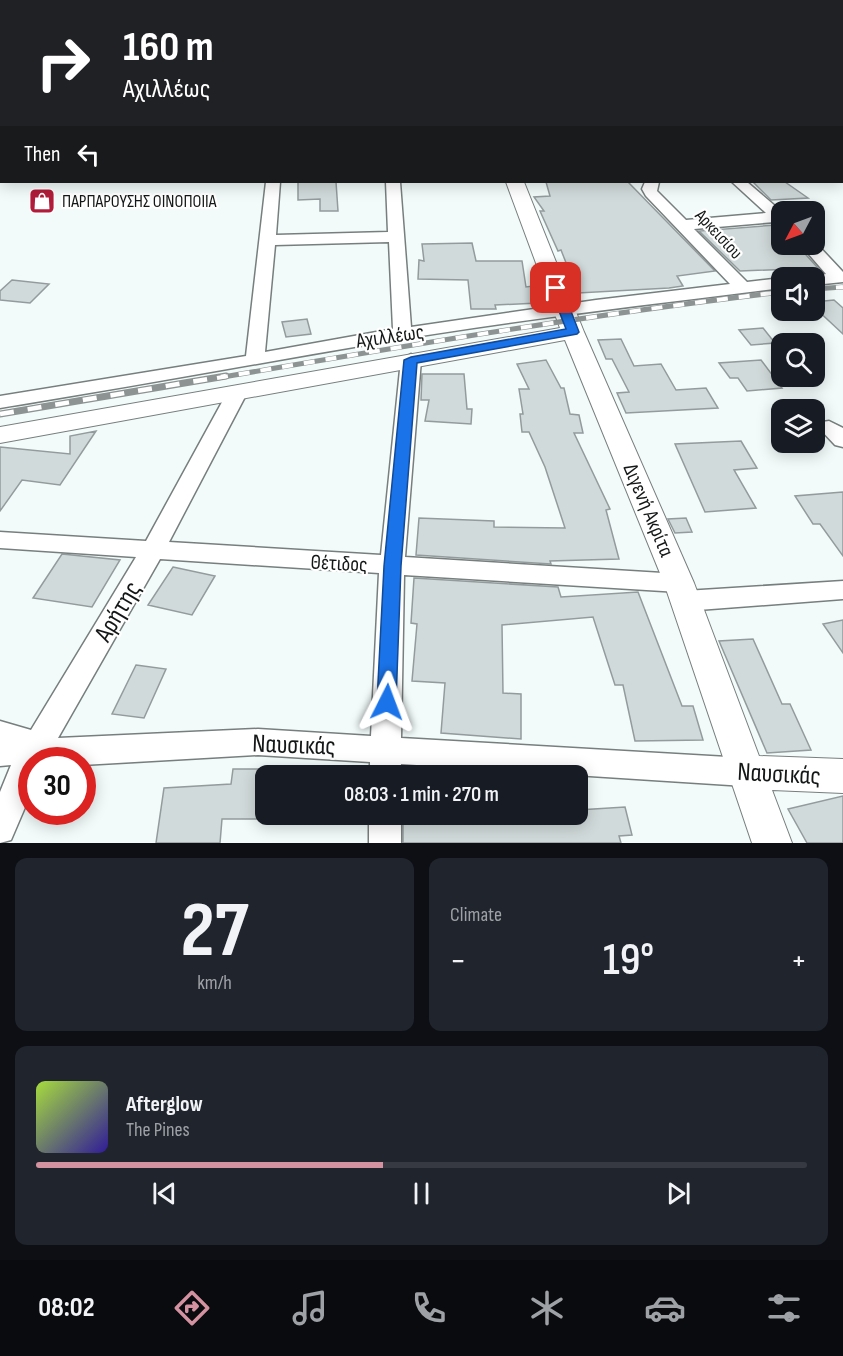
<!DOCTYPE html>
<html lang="en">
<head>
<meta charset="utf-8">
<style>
	:root { --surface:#171b24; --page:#20242c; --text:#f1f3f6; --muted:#9ea1a6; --line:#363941; --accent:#d492a1 }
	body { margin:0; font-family:"Sofia Sans Condensed",sans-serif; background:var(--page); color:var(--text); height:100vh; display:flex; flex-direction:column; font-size:22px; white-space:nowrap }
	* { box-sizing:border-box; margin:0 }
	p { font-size:20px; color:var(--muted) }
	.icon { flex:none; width:33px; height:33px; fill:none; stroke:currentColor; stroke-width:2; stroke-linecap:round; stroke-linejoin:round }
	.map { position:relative; height:843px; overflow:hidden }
	.drawer { display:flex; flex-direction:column; gap:15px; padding:15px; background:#0d0f14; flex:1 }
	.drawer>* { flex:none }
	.hud { position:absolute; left:0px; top:0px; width:843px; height:183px; box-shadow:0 3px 15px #0003; background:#202124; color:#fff; overflow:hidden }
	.needle { width:39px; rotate:229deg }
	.fabs { position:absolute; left:771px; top:201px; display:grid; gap:12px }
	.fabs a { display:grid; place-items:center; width:54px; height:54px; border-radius:12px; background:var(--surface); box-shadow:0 3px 15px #0003; font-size:30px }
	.speed { position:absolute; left:18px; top:747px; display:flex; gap:12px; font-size:30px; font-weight:700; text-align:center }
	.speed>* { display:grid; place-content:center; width:78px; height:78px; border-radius:50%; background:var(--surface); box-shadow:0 3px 15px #0003; line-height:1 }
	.speed .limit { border:9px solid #d22; background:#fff; color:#111 }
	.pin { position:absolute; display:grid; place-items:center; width:51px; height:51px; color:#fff; margin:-26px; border-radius:12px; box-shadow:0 3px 9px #0006 }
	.me { position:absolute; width:66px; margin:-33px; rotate:3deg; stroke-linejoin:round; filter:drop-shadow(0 0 4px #0008) }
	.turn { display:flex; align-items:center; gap:21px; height:126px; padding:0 24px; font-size:27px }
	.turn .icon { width:78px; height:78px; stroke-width:2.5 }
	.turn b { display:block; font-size:42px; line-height:51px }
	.then { display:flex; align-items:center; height:57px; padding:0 24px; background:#0003; gap:12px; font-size:22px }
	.big { font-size:45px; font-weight:600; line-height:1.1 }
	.drawer .widget { flex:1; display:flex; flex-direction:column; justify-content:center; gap:9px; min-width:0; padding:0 21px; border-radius:12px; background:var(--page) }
	.drawer .dial { align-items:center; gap:0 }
	.dial b { font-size:78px; line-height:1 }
	.song { display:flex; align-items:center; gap:18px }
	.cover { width:72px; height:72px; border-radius:9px; background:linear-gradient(135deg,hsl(80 70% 55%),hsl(250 70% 35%)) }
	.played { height:6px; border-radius:3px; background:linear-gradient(90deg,var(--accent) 45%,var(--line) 45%) }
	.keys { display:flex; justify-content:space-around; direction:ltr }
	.heat { display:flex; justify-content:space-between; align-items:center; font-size:33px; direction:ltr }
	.drawer .tiles { flex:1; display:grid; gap:15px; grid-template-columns:1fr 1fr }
	.widget:last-child { grid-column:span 2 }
	.trip { position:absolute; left:255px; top:765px; width:333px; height:60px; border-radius:12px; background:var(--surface); box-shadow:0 3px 15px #0003; font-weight:600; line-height:60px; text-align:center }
	.menu { display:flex; height:96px; justify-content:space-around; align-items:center; background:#090b0e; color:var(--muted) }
	.menu .icon { width:42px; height:42px }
	.menu .selected { color:var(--accent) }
	.menu b { font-size:27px; color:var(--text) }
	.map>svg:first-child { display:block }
</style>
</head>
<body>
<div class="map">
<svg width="843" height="843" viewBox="0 0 843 843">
	<rect width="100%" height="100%" fill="#f2fafa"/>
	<path fill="#d1dada" stroke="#949b9c" stroke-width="1.5" d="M298,182H336L338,211H320V199L298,200Z
		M546,182H628L715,271L677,276L683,286L669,288L578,293L561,250L558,251L540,211H544L534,197L550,196Z
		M753,182H785L808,198L771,200Z
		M776,225L782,231V246L797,245L818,268L740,271L699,231Z
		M472,243L476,261H522L526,287L533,286L538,303L495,305L496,309H471L468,280L418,279L419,260L424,261L422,244Z
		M12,280L49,284L30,303L0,300V291Z
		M834,300L843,308V334L814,307V302Z
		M307,319L311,334L286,337L282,322Z
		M763,328L775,343L751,345L739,330Z
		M621,339L634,366L661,364L676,390L706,388L718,408L626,413L617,393L629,392L612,359H606L598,340Z
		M546,360L561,388H564L570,414L579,415L583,433H574L610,509L606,510L619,559L550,561L551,564L416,555L419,518L494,521V527L565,528L545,467L529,432H522L520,414H523L519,389H529L517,364Z
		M761,360L782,388L747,391L738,378H730L719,363Z
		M422,374H464L467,409H472L471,424L425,421L429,400H421Z
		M96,431L60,485L22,480L0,511V447L70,454V436Z
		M741,441L757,468L734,470L756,508L705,512L675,444Z
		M843,492V556L820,524H813L795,496Z
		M686,518L692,532L675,533L668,519Z
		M62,554L120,560L92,607L33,598Z
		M173,567L215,576L192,615L148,605Z
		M414,578L558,587L561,597L638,592L682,706H693L703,740L635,741L623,685H615L593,617L502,625L503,693L521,694V739L441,733L445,683L412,681L417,624L411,623Z
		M843,620V653L823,624Z
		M753,639L782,704H790L811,750L767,753L719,641Z
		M136,665L166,669L144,718L112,714Z
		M233,769H266V819H222L220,843H156L164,788L231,784Z
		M843,796V843H807L788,809Z
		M625,807L632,835L619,836L621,843H403V814H527L528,823L562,821L561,814H578V810Z"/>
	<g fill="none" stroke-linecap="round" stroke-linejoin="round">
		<defs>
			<path id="minor" d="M17,0H28L27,2Z
				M85,0H95V2H85Z
				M160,0H170L171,2H161Z
				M233,0H244L232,2Z
				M410,0H449L450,1L411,2Z
				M555,0H565V2H556Z
				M610,0H620L621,2H611Z
				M716,0H726L727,2H717Z
				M842,6H843V12H842Z
				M842,132H843V140H842Z
				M842,170H843V179H842Z
				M266,182H280L276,235L388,232L386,182H400L411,327L596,300L730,284L646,196L642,189L645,182H659L657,191L686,220L766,213L732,182H747L782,212V224L775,222L694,229L747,282L782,278V288C645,305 507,321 372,344C248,365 124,388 0,408V396L246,356ZM389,242L393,329L265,352L275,245Z
				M814,241L843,272V282L814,285V278H807L826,274L800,244H814Z
				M411,354L421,360L405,557L679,574L688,576L692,583L688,590L679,592L404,575L401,738L745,758L756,762L760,772L756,782L745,786L401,764L400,776H370V762L258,755L82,765V760H32V791L11,840L0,843V792L11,765L0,766V721L31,730L136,557L0,548V532L146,541L227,393L230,389H244L247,393L169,542L381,555L401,360ZM160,559L379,573L371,736L258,729L58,738Z
				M829,421L843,428V447L835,445L818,427L822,422Z
				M843,581V599L685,611L676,608L672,601L676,594L685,591Z
				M369,814H401V843H369Z"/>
			<path id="tertiary" d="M30,0H42L43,2H31Z
				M0,84H2L0,94Z
				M0,167H2V177H0Z
				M506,182H524L584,332L694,583L759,756L843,759V793L772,790L792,843H752L664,583L565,340L0,443V427L560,328Z"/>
			<path id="primary" d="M2,31V41L0,42V32Z
				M842,41H843V51H842Z"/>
			<path id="trunk" d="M0,62H2V72H0Z
				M842,91H843V103H842Z
				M0,107H2V119H0Z"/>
		</defs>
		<use href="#minor" stroke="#777e7e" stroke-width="3"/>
		<use href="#tertiary" stroke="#777e7e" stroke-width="2"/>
		<use href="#primary" stroke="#d5d5d5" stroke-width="3"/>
		<use href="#trunk" stroke="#d5d5d5" stroke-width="3"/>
		<use href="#minor" fill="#fff" fill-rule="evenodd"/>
		<use href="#tertiary" fill="#fff" fill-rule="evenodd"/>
		<use href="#primary" fill="#6fc4c5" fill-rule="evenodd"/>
		<use href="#trunk" fill="#3fb0b2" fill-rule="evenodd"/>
		<defs>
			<path id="rail-far1" d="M814,289L843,287
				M217,378C405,346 592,314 782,292"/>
			<path id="rail" d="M0,414L226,376"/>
		</defs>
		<use href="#rail-far1" stroke="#8d9393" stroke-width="5"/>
		<use href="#rail" stroke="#8d9393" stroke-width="7"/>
		<use href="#rail-far1" stroke="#fff" stroke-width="4" stroke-dasharray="11" stroke-linecap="butt"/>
		<use href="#rail" stroke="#fff" stroke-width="4.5" stroke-dasharray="14" stroke-linecap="butt"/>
	</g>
	<path fill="#1a73e8" stroke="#114b97" stroke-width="1.5" d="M556,285L562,288L579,332L577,334L417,363L401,566L396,702L393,708L387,710L380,708L377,702L384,566L404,360L411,357L566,329L550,288Z"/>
	<defs>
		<symbol id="shop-square" viewBox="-11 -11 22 22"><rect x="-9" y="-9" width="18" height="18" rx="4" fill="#b01c39" stroke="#fff"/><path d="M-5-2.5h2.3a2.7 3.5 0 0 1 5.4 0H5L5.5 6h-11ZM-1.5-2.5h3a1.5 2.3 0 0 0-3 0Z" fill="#fff"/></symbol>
	</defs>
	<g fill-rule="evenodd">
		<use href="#shop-square" x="27" y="186" width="30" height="30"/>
	</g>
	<g text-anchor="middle" stroke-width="4.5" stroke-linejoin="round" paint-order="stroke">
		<g font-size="18" fill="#141717" stroke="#fff" text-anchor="start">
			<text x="62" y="207">ΠΑΡΠΑΡΟΥΣΗΣ ΟΙΝΟΠΟΙΙΑ</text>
		</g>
		<g font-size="18" fill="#141717" stroke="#fff">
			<text transform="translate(719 234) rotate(47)" y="6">Αρκεισίου</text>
		</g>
		<g font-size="21" fill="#141717" stroke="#fff">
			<text transform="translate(390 336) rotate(-8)" y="7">Αχιλλέως</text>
			<text transform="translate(649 510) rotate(67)" y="7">Διγενή Ακρίτα</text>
			<text transform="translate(339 563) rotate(3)" y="7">Θέτιδος</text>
		</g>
		<g font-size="26" fill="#141717" stroke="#fff">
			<text transform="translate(117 611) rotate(-59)" y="9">Αρήτης</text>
			<text transform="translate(294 744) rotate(2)" y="9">Ναυσικάς</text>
			<text transform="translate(779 773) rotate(3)" y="9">Ναυσικάς</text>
		</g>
	</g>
</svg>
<div class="fabs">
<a><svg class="needle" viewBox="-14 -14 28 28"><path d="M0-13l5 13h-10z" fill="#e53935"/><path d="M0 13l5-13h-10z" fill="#9ea1a6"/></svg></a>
<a><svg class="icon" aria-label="sound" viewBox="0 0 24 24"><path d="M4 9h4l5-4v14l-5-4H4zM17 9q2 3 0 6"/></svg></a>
<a><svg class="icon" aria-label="search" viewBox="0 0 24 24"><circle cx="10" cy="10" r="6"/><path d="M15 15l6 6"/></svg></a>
<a><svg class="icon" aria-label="layers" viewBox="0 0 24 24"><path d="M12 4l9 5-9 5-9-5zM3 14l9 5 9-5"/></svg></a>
</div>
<div class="speed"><div class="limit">30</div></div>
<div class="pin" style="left:556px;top:288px;background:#d93025"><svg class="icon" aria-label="arrive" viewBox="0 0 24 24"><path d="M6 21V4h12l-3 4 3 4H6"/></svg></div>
<svg class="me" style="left:387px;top:702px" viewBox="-20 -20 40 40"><path d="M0-17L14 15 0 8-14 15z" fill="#1a73e8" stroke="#fff" stroke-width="4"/></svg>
<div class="trip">08:03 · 1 min · 270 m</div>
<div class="hud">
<div class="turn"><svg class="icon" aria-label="right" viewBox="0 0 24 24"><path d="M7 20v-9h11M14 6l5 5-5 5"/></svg><div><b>160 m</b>Αχιλλέως</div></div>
<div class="then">Then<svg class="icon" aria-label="left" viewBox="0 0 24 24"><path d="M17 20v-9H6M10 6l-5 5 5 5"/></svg></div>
</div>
</div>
<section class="drawer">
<div class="tiles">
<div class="widget dial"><b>27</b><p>km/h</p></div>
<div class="widget"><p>Climate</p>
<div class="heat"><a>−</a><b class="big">19°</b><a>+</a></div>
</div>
<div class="widget">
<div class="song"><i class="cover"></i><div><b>Afterglow</b><p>The Pines</p></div></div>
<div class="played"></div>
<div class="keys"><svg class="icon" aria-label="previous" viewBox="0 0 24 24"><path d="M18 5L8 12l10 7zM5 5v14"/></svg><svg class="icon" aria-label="pause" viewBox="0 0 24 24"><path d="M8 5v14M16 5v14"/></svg><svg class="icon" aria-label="next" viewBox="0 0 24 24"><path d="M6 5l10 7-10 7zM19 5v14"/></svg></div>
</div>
</div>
</section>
<nav class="menu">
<b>08:02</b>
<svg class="icon selected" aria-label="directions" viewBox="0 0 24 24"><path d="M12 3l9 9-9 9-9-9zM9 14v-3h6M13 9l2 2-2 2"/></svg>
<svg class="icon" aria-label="music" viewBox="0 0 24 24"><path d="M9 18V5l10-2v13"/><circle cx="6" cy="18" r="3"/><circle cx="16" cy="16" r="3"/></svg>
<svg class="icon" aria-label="phone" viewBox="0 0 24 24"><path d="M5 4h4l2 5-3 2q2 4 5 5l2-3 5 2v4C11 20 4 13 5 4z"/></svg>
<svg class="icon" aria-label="climate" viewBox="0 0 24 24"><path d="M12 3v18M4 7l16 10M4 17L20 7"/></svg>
<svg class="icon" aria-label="car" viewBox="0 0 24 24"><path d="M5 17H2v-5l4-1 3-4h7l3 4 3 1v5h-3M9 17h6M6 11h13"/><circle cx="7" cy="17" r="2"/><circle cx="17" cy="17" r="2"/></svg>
<svg class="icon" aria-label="filters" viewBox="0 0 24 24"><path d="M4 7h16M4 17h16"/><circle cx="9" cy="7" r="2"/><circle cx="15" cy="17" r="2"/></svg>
</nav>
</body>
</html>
